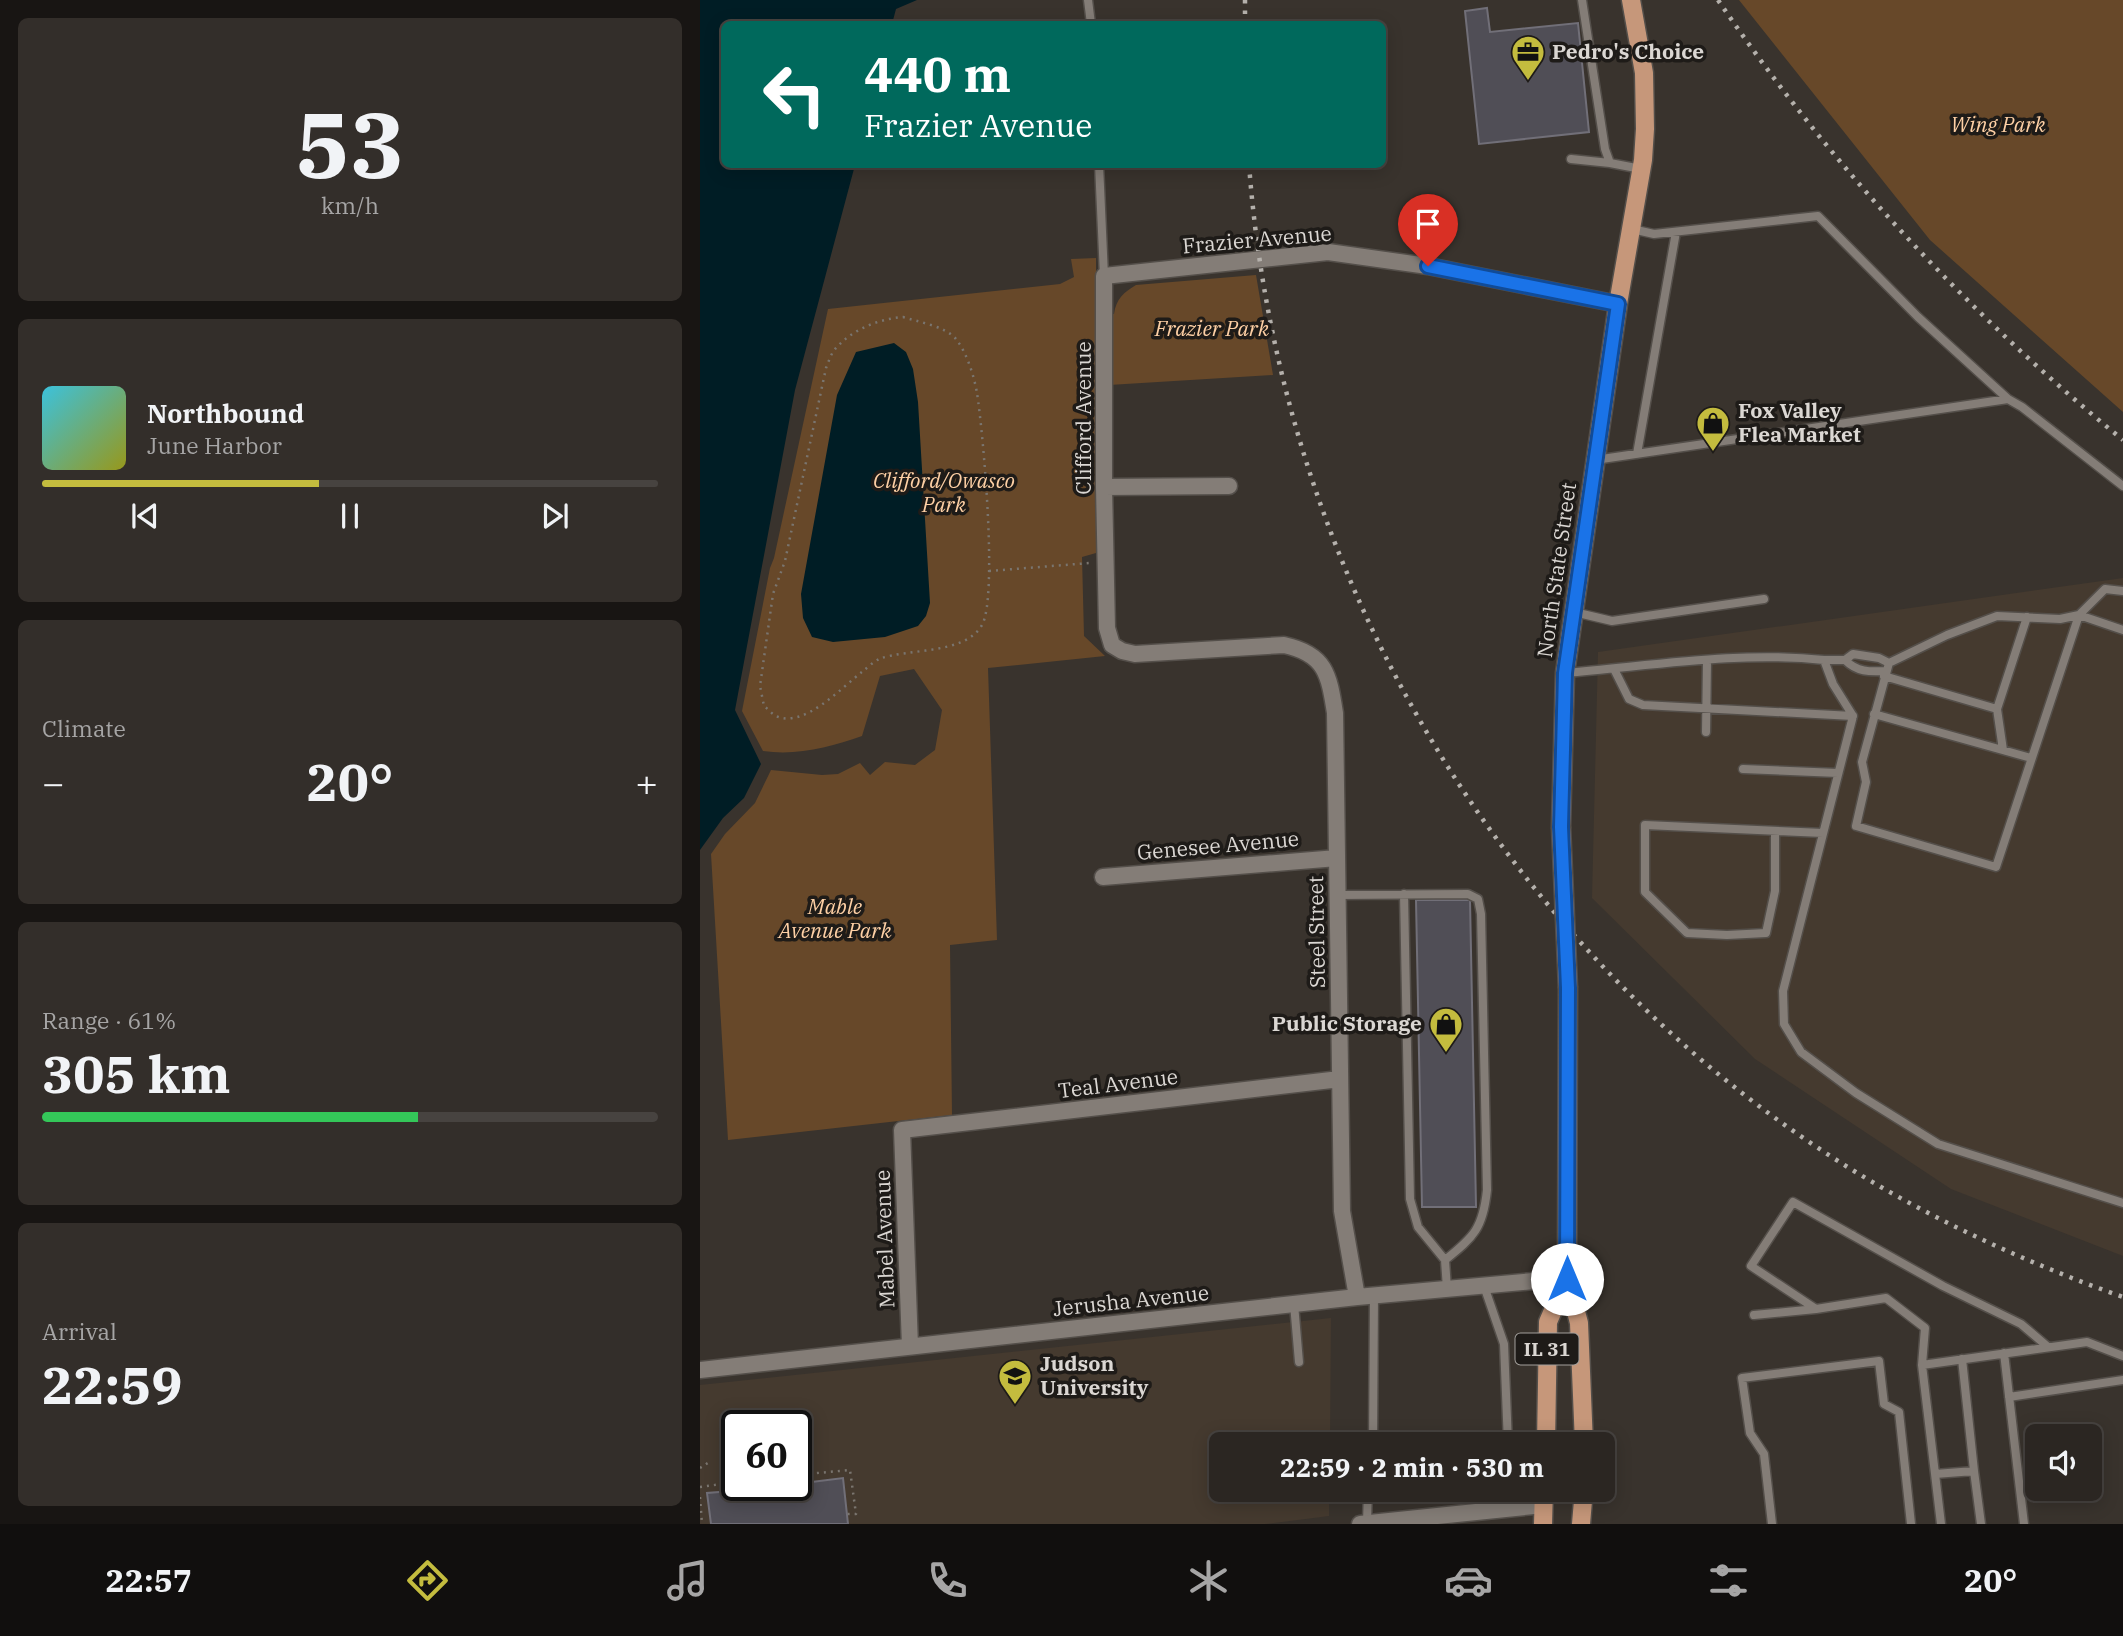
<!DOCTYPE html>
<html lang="en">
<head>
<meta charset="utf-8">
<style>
	:root { --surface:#2b2622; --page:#332e2a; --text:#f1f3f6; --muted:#a6a5a5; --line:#474340; --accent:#c4bc3e }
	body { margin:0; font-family:"IBM Plex Serif",serif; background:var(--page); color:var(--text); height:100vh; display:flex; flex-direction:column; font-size:26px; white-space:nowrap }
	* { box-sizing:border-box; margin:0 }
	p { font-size:23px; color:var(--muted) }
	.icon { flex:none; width:38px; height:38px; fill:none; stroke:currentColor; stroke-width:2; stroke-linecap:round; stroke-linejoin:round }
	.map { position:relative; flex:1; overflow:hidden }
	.sheet { display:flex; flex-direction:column; gap:18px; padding:18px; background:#181513; width:700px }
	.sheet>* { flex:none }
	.guide { position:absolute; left:21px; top:21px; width:665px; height:147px; border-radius:10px; box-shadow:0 4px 18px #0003,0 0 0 2px var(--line); background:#00695c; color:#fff; overflow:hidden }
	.tools { position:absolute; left:1325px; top:1424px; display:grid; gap:14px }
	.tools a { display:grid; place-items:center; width:77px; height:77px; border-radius:10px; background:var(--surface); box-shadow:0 4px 18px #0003,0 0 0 2px var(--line); font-size:35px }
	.speed { position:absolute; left:21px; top:1410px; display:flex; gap:14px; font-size:35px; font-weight:700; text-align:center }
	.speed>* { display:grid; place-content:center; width:91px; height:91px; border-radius:50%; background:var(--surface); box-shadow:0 4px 18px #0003,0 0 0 2px var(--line); line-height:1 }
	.speed .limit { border:4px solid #111; border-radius:10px; background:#fff; color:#111 }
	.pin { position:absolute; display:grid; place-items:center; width:60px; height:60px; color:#fff; margin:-72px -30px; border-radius:50% 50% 50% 0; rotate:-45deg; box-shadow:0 0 7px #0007 }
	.pin .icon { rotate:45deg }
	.me { position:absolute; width:77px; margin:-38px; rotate:0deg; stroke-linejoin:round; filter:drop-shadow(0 0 5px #0008) }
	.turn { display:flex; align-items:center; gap:24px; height:147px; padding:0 28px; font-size:32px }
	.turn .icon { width:91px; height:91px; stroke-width:2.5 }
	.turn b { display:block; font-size:49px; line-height:60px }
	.big { font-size:52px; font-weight:700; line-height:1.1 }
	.sheet .widget { flex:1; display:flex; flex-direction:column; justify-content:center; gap:10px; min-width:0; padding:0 24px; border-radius:10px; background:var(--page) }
	.sheet .dial { align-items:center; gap:0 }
	.dial b { font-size:91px; line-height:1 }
	.song { display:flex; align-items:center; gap:21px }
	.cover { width:84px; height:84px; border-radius:10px; background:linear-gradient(135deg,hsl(190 70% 55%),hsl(60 70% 35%)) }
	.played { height:7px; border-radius:4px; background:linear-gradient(90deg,var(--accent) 45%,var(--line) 45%) }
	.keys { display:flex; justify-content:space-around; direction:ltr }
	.heat { display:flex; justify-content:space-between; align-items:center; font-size:38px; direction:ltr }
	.charge { height:10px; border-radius:5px; background:linear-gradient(90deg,#34c759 61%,var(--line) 0) }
	.trip { position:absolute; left:509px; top:1432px; width:406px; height:70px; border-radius:10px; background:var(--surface); box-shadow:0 4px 18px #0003,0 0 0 2px var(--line); font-weight:700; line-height:70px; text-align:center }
	.tab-bar { display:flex; height:112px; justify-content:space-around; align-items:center; background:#110f0e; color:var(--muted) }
	.tab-bar .icon { width:49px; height:49px }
	.tab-bar .on { color:var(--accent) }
	.tab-bar b { font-size:32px; color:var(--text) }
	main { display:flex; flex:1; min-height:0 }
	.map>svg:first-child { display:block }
</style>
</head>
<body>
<main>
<section class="sheet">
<div class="widget dial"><b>53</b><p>km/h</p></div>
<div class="widget">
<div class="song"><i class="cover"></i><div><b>Northbound</b><p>June Harbor</p></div></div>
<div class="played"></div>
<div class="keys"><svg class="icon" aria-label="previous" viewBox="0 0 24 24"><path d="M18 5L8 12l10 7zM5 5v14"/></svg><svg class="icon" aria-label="pause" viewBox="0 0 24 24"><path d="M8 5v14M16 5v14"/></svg><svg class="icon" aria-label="next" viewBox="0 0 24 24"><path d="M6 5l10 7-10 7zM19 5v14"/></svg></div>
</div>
<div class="widget"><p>Climate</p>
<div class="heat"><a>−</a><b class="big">20°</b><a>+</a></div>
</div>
<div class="widget"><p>Range · 61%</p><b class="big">305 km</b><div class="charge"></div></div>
<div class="widget"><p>Arrival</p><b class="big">22:59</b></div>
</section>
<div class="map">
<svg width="1423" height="1524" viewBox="0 0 1423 1524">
	<rect width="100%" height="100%" fill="#39332d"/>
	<path fill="#453a2f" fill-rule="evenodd" d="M1423,578V1256L1251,1189L1055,1059L892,898L898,652Z
		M631,1318L630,1444H522V1489H629V1516L565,1524H0V1385ZM37,1426H96V1486H37Z"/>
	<path fill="#674829" d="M1039,0H1423V412L1230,240Z
		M396,258V553L382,557L384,636L405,656L288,668L297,940L250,945L252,1115L28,1140L11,854L25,834L55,803L71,770L122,775L138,774L160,763L170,775L185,762L215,765L235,750L242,710L214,669L180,676L162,736C131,747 97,756 63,751L42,711L70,568L74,558L128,309L360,284L374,277L371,259Z
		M556,275L573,375L409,385L408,314H414C416,299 424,292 436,285Z"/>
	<path fill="#001d25" d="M0,0H217L196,9L192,24H24V164L155,165L95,390L35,710L61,764L44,798L23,818L0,850Z
		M194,343L206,352L213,369L218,402L230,603L226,616L218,626L185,637L133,642L112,637L103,618L101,594L137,395L156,352Z"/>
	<path fill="#504e56" stroke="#716f78" stroke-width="2" d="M787,8L790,32L878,23L889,132L779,144L765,11Z
		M716,900H770L776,1207H722Z
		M143,1478L148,1524H11L7,1493L96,1486V1484Z"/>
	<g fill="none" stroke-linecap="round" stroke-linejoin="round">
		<defs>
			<path id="service" d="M388,0L391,24
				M882,0L905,149L910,163L941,169
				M871,159L910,163
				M399,164L404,276
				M1308,399L1322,407L1423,486
				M937,454L976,232
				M895,460L1308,399L1218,317L1118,216L954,234L932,229
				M1423,591L1405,589L1379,615L1296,867L1156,826L1166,782L1162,762L1189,663L1247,635L1297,616L1360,619L1379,615L1423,630
				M874,612L912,621L1064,599
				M1124,660H1145L1153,654L1179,658L1189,663
				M1145,660C1157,672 1169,672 1186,671
				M914,669L929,699L943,705L1153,716
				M865,673C951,666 1038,651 1124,660L1133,684L1153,716L1083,991L1084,1024L1101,1052L1156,1093L1238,1144L1423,1203
				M1184,676L1297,709
				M1174,714L1331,758
				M1006,732L1007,661
				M1303,750L1297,709L1327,617
				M1043,769L1138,773
				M1075,831V891L1066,933L1027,935L987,933L945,892V825L1123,833
				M704,894L710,1199L718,1227L745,1260L747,1289
				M638,895L768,894L778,899L781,914L787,1190C783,1228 774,1237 745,1260
				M784,1286L804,1344L808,1444
				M594,1304L599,1362
				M1116,1309L1186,1298L1225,1328L1222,1365
				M1054,1315L1116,1309L1051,1266L1093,1202L1243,1286L1321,1324L1348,1347
				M1304,1353L1324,1524
				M1262,1359L1274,1471
				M1309,1397L1423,1380
				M673,1444L674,1295
				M1235,1474L1274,1471L1281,1524
				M809,1489L810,1509
				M667,1523L668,1489
				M1072,1524L1064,1454L1050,1433L1042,1378L1179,1361L1184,1404L1199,1412L1211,1524
				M1241,1524L1222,1365L1387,1342L1423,1356"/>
			<path id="minor" d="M404,487L529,486
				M403,877L637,858
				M657,1297L642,1211L635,713C629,675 626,654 584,645L435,654L422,651L412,645L407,628L404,487V276L628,252L728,266L918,304
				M210,1346L202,1130L640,1079
				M0,1370L657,1297L867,1278
				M660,1524L844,1505"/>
			<path id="primary" d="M861,827L865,673L918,304L943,160L945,129L944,73L931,0
				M868,988L867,1278L879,1323L884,1444
				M846,1444L848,1322L867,1278
				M843,1524L844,1489
				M881,1524L884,1489"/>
		</defs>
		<use href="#service" stroke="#544f4a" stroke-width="11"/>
		<use href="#minor" stroke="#544f4a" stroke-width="19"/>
		<use href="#primary" stroke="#544f4a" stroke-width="21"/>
		<path stroke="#7a756f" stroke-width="2.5" stroke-dasharray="2 5" stroke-linecap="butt" d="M203,317C218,322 245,326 256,339C267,353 274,376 277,393C283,431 298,597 282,625C265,655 208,648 179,659C173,662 167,668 162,672C142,687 104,729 76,716C72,714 68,709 64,706L60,686L73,594L85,561L126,368C129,361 131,353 136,348C153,329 179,319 203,317Z
			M289,571L390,563
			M0,1468L11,1461
			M96,1475L150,1470L156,1514H147
			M55,1486L56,1488
			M0,1487L37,1482
			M0,1497L2,1524"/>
		<use href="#service" stroke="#847d77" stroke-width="8"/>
		<use href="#minor" stroke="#847d77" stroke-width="16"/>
		<use href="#primary" stroke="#c6977a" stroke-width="18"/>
		<path stroke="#b5b1ac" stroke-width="4.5" stroke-dasharray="3.5 7" stroke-linecap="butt" d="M545,0V24
			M1018,0C1131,166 1267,313 1423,440
			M549,164C579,574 804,955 1154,1171C1239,1223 1330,1264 1423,1297"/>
		<defs>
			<path id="primary-bridge" d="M861,827L868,988"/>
		</defs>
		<use href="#primary-bridge" stroke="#544f4a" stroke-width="21" stroke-linecap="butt"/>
		<use href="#primary-bridge" stroke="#c6977a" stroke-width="18"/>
	</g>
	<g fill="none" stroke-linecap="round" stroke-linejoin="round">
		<defs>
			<path id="route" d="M728,266L918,304L865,673L861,827L868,988L867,1279"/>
		</defs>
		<use href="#route" stroke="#114b97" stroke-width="18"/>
		<use href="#route" stroke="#1a73e8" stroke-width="12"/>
	</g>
	<defs>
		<symbol id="office-pin" viewBox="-11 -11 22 30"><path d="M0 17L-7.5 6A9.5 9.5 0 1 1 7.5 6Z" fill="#c4bc3e" stroke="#1e1b18"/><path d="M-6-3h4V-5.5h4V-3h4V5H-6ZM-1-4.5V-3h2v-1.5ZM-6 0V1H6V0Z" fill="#111"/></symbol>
		<symbol id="shop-pin" viewBox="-11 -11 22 30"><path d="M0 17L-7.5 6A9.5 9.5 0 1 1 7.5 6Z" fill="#c4bc3e" stroke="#1e1b18"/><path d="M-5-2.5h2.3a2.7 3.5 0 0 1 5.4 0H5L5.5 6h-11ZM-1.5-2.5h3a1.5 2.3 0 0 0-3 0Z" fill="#111"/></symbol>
		<symbol id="university-pin" viewBox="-11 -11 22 30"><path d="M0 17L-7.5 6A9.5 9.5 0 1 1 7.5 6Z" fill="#c4bc3e" stroke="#1e1b18"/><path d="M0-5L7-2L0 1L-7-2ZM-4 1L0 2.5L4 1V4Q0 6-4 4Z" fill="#111"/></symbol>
	</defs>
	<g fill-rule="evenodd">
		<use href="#office-pin" x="809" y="33" width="38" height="52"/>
		<use href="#shop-pin" x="994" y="404" width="38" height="52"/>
		<use href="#shop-pin" x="727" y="1005" width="38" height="52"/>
		<use href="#university-pin" x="296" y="1357" width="38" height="52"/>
	</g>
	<g text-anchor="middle" stroke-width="7" stroke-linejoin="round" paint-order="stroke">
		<rect fill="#1e1b18" stroke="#a29f9b" stroke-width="2" x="815.5" y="1333.5" width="63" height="31" rx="5"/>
		<g font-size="19" font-weight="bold" fill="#dbd7d3">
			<text x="847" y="1356">IL 31</text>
		</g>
		<g font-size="21" font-weight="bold" fill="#dbd7d3" stroke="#1e1b18" text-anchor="start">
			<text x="852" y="59">Pedro's Choice</text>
			<text x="1038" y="418">Fox Valley<tspan x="1038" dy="24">Flea Market</tspan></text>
			<text x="722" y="1031" text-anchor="end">Public Storage</text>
			<text x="340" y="1371">Judson<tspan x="340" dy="24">University</tspan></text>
		</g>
		<g font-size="21" font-style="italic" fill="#fed0a5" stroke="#1e1b18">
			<text x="1298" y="132">Wing Park</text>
			<text x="512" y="336">Frazier Park</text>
			<text x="244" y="488">Clifford/Owasco<tspan x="244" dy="24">Park</tspan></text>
			<text x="135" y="914">Mable<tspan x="135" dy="24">Avenue Park</tspan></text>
		</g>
		<g font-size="21" fill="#dbd7d3" stroke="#1e1b18">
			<text transform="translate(557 240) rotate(-5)" y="7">Frazier Avenue</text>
			<text transform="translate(384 418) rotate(-90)" y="7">Clifford Avenue</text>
			<text transform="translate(857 570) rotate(-82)" y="7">North State Street</text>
			<text transform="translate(518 846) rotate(-5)" y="7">Genesee Avenue</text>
			<text transform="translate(617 932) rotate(-91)" y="7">Steel Street</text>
			<text transform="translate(418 1084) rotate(-7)" y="7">Teal Avenue</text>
			<text transform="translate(185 1239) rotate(-92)" y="7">Mabel Avenue</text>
			<text transform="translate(431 1301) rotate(-6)" y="7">Jerusha Avenue</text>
		</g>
	</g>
</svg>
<div class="tools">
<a><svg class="icon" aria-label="sound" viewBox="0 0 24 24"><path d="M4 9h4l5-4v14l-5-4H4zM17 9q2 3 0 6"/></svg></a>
</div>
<div class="speed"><div class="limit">60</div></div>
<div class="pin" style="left:728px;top:266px;background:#d93025"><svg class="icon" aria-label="arrive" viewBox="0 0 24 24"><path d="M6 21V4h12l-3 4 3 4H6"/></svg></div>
<svg class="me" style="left:867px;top:1279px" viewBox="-20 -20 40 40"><circle r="19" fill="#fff"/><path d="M0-13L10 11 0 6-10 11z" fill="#1a73e8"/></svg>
<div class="trip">22:59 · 2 min · 530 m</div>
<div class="guide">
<div class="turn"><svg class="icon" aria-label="left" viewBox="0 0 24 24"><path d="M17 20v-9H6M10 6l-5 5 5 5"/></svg><div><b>440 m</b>Frazier Avenue</div></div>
</div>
</div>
</main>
<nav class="tab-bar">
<b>22:57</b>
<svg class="icon on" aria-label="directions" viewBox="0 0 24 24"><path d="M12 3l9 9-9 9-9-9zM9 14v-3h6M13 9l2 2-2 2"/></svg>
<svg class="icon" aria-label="music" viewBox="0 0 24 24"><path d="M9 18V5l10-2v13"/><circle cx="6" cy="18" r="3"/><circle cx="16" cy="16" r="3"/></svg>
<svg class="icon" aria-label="phone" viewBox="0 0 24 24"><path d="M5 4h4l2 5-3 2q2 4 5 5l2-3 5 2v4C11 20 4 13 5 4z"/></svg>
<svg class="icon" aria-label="climate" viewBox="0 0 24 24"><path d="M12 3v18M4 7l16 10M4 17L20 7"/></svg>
<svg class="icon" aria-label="car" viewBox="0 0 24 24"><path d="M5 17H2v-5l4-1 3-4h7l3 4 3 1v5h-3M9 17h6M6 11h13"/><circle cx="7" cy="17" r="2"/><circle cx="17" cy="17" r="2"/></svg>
<svg class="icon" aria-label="filters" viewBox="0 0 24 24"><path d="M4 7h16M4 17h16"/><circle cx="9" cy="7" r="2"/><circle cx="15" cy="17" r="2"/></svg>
<b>20°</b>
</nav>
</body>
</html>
